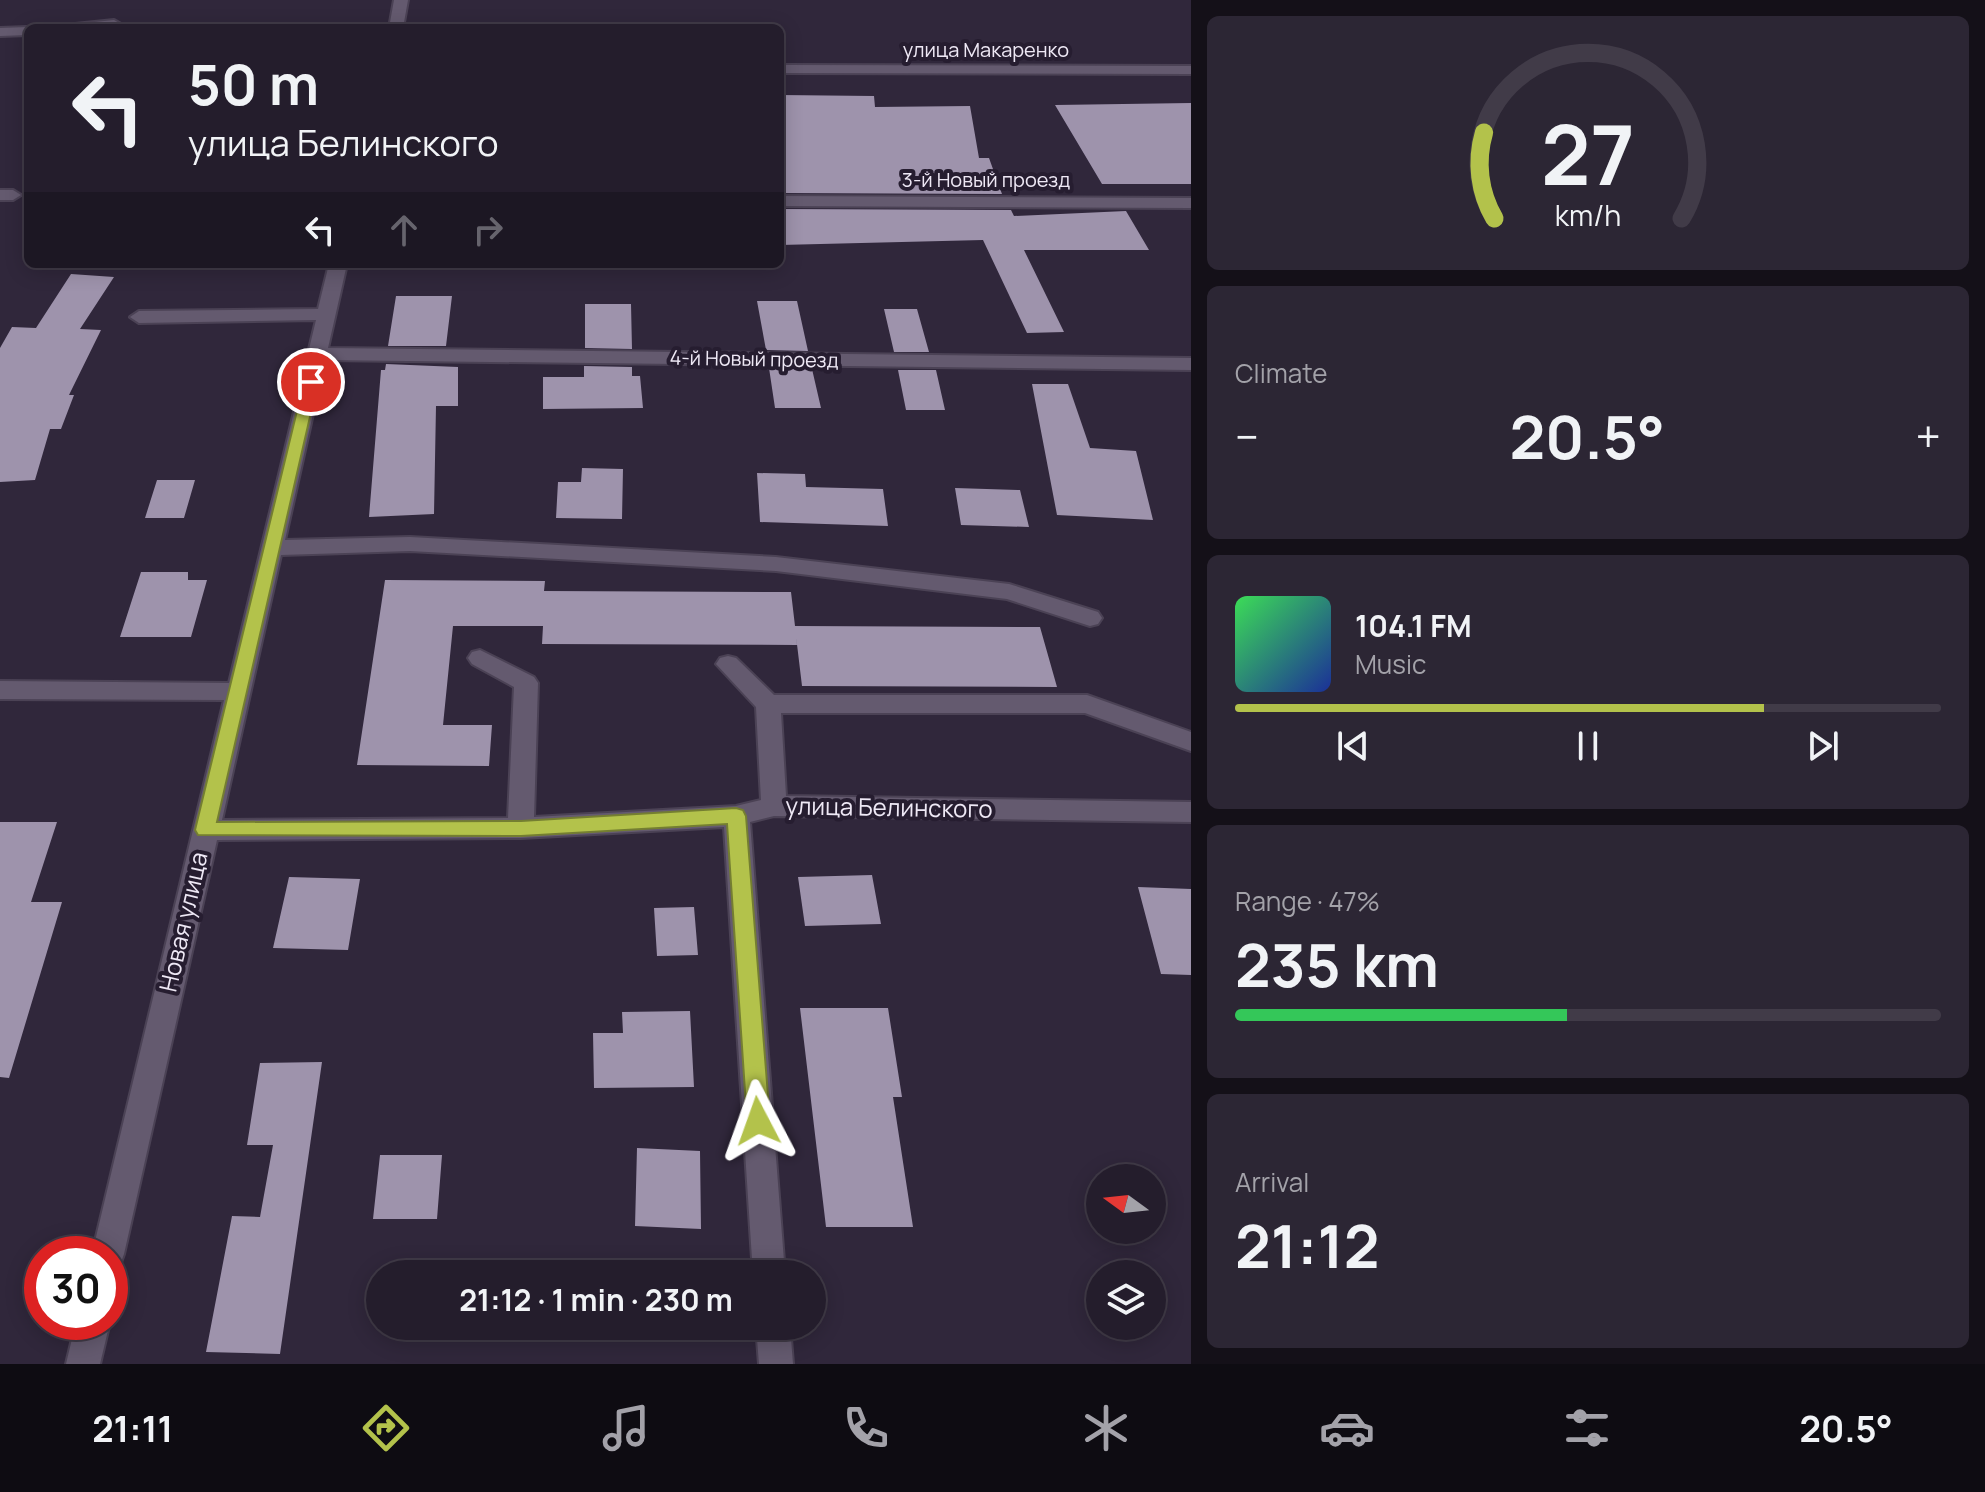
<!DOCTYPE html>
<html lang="en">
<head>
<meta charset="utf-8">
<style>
	:root { --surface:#241d2c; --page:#2c2634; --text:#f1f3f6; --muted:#a3a2a9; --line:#413b48; --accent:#b3c24b }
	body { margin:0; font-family:Manrope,sans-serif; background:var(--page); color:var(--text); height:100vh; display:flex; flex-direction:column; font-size:30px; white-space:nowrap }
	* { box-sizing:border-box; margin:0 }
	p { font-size:26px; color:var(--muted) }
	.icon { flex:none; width:44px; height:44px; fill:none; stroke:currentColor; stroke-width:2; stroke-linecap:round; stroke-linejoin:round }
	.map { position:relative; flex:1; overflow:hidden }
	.drawer { display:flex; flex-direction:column; gap:16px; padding:16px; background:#141018; width:794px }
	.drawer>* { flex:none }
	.hud { position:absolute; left:24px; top:24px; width:760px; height:244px; border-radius:12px; box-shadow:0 4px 20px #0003,0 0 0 2px var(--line); background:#241d2c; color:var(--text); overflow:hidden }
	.needle { width:52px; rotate:285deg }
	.buttons { position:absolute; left:1086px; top:1164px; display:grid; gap:16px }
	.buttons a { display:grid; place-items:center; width:80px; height:80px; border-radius:50%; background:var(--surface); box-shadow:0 4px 20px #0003,0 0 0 2px var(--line); font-size:40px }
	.speed { position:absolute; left:24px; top:1236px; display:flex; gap:16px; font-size:40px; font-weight:700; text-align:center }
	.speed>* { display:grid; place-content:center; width:104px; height:104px; border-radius:50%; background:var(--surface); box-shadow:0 4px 20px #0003,0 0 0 2px var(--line); line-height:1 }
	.speed .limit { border:12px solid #d22; background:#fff; color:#111 }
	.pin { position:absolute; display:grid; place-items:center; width:68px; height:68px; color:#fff; margin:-34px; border:4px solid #fff; border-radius:50%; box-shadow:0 2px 8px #0007 }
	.me { position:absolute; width:88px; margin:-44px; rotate:356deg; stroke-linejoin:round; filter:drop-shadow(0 0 6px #0008) }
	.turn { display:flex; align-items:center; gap:28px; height:168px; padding:0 32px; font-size:36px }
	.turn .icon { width:104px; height:104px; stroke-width:2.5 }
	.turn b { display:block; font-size:56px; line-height:68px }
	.lanes { display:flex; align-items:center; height:76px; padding:0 32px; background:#0003; justify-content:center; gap:40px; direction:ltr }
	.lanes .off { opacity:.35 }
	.big { font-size:60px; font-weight:700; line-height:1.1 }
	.drawer .widget { flex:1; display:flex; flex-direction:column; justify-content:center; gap:12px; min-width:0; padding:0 28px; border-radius:12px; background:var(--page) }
	.drawer .dial { align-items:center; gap:0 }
	.dial svg { height:208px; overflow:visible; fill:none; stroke:var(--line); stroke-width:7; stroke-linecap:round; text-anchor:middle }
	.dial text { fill:var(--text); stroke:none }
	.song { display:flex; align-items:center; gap:24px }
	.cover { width:96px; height:96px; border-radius:12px; background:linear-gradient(135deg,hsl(130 70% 55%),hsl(230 70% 35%)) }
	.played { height:8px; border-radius:4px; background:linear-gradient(90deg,var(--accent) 75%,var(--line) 75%) }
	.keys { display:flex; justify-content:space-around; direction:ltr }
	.heat { display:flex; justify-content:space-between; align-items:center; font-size:44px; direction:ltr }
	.charge { height:12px; border-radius:6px; background:linear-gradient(90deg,#34c759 47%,var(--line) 0) }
	.trip { position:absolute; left:366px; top:1260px; width:460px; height:80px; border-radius:40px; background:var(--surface); box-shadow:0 4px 20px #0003,0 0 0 2px var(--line); font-weight:700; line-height:80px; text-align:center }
	.menu { display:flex; height:128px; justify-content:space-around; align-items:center; background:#0e0c12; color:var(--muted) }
	.menu .icon { width:56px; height:56px }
	.menu .current { color:var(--accent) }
	.menu b { font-size:36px; color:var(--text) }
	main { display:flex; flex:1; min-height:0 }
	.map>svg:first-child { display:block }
</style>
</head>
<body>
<main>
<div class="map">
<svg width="1191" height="1364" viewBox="0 0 1191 1364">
	<rect width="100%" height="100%" fill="#30273b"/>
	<path fill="#9e93ac" d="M780,95L874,96L875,107L970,106L979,158H989L1002,194L780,193Z
		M1191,103V184H1102L1055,105Z
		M780,209L1011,210L1014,216L1126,211L1149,250H1024L1064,332L1027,333L983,240L780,245Z
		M71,274L114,277L80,329L101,330L69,395H74L61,429H50L35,480L0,482V348L12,327L36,328Z
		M396,296H452L446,346H388Z
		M757,301H797L808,351L766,350Z
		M585,304H631L632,349L585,348Z
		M884,309H917L929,352H894Z
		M386,364L458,367V406H436L434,514L369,517L381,370H385Z
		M584,366L632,367V376H640L643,408L543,409V377H584Z
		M769,368L812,369L821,408H775Z
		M898,370H936L945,410H906Z
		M1032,384H1068L1090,448L1136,451L1153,520L1057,515Z
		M582,468L623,469L622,519L556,518L558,482H581Z
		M757,473L805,474L806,487L883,489L888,526L760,522Z
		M157,480H195L184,518H145Z
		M955,488L1020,490L1029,527L961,525Z
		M141,572H188V580H207L191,637H120Z
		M385,580L545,581L544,591L791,592L795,626L1040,627L1057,687L802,686L796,636L797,645L542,644L543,626H453L443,725H492L489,766L357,765Z
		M0,822H57L31,902H62L9,1078L0,1077Z
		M872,875L881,924L805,926L798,877Z
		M289,877L360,879L348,950L273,948Z
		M1138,887L1191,889V975L1161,974Z
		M694,907L698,955L657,956L654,908Z
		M800,1008H888L902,1097H893L913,1227H826Z
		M690,1011L694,1087L594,1088L593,1033H623L622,1012Z
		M322,1062L280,1354L206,1352L232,1216L260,1217L273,1145H247L260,1063Z
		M637,1148L700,1151L701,1229L635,1226Z
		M380,1155H442L437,1219H373Z"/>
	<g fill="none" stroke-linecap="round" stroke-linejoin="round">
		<defs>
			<path id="minor" d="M394,0H408L403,28H389Z
				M114,20L121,24L119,27L68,28L75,24Z
				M28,27L33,28H28V35L0,36V28Z
				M780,65L1191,66V74L780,73Z
				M0,190H13L21,195L13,200H0Z
				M780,196L1191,198V208L780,206Z
				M329,264H347L328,348L1191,358V370L325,360L285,540L410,537L776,557L1009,584L1098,612L1102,618L1098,624L1090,626L1007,599L776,571L410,551L281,555L222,820L508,818L514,687L472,664L468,658L472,652L480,650L534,677L538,683L534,817L736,806L761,800L756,707L716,664L720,658L728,656L736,658L774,695H1087L1191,732V751L1085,713H781L786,796L1191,802V822L774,816L750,822L785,1274H753L724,827L521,838L217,840L124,1254L120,1265L110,1269V1254H92L224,700L0,699V681L229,683L316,320L139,323L130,317L139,311L318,309Z
				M76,1322H110L100,1364H66Z
				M756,1326H790L793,1364H759Z"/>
		</defs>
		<use href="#minor" stroke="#4b4255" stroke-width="4"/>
		<use href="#minor" fill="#645a6f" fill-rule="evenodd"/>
	</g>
	<path fill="#b3c24b" stroke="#747e31" stroke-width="2" d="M311,377L318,382L217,822L521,821L736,808L743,810L746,816L770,1121L766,1129L758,1132L750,1129L747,1121L727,824L521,836L198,835L195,830L304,382Z"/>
	<g text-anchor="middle" stroke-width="8" stroke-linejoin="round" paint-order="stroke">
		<g font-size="20" fill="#eee8f5" stroke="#261d30">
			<text x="986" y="57">улица Макаренко</text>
			<text x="986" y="187">3-й Новый проезд</text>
			<text transform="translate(754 359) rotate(1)" y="7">4-й Новый проезд</text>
		</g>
		<g font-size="24" fill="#eee8f5" stroke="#261d30">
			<text transform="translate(889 808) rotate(1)" y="8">улица Белинского</text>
			<text transform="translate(184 922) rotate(-77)" y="8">Новая улица</text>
		</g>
	</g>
</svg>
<div class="buttons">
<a><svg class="needle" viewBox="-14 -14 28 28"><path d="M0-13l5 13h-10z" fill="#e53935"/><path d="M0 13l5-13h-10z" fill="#a3a2a9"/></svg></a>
<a><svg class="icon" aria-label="layers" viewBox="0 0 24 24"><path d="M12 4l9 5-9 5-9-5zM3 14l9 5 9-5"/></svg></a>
</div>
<div class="speed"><div class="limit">30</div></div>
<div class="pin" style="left:311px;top:382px;background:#d93025"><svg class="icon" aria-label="arrive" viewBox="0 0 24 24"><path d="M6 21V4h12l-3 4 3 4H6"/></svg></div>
<svg class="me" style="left:758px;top:1121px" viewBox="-20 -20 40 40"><path d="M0-17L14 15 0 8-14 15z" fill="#b3c24b" stroke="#fff" stroke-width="4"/></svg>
<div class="trip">21:12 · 1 min · 230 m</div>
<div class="hud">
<div class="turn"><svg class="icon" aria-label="left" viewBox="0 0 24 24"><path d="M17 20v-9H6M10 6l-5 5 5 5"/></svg><div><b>50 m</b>улица Белинского</div></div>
<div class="lanes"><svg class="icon" aria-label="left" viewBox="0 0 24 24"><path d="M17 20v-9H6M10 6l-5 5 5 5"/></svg><svg class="icon off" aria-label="ahead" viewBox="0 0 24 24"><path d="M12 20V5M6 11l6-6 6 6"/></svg><svg class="icon off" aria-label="right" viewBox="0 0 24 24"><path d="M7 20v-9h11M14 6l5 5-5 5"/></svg></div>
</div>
</div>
<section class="drawer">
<div class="widget dial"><svg viewBox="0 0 100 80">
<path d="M14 69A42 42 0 1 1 86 69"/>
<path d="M14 69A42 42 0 0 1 10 36" stroke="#b3c24b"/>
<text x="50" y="56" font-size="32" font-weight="700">27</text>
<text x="50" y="72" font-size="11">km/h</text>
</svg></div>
<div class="widget"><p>Climate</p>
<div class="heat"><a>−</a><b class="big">20.5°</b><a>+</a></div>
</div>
<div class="widget">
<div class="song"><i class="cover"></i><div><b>104.1 FM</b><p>Music</p></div></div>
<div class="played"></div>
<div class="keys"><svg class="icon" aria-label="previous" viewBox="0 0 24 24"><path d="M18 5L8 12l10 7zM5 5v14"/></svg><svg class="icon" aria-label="pause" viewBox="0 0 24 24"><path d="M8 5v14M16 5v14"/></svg><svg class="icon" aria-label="next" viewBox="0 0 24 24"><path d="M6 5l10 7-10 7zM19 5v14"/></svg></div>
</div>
<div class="widget"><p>Range · 47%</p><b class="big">235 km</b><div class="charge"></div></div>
<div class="widget"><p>Arrival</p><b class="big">21:12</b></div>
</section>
</main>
<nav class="menu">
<b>21:11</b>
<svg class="icon current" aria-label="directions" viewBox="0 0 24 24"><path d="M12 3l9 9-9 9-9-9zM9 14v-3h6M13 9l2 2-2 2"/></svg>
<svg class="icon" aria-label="music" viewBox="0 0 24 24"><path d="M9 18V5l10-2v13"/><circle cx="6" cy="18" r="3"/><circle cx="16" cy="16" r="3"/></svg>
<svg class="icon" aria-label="phone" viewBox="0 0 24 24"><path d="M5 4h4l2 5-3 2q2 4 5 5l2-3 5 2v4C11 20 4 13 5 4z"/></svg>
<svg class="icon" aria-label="climate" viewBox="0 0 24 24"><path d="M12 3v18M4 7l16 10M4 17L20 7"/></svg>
<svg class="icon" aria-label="car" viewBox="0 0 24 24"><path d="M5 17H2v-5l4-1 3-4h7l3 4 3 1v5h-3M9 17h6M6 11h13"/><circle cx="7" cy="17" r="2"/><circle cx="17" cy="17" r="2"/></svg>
<svg class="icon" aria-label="filters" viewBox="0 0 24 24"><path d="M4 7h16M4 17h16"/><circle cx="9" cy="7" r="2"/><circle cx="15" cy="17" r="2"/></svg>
<b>20.5°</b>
</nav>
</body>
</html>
